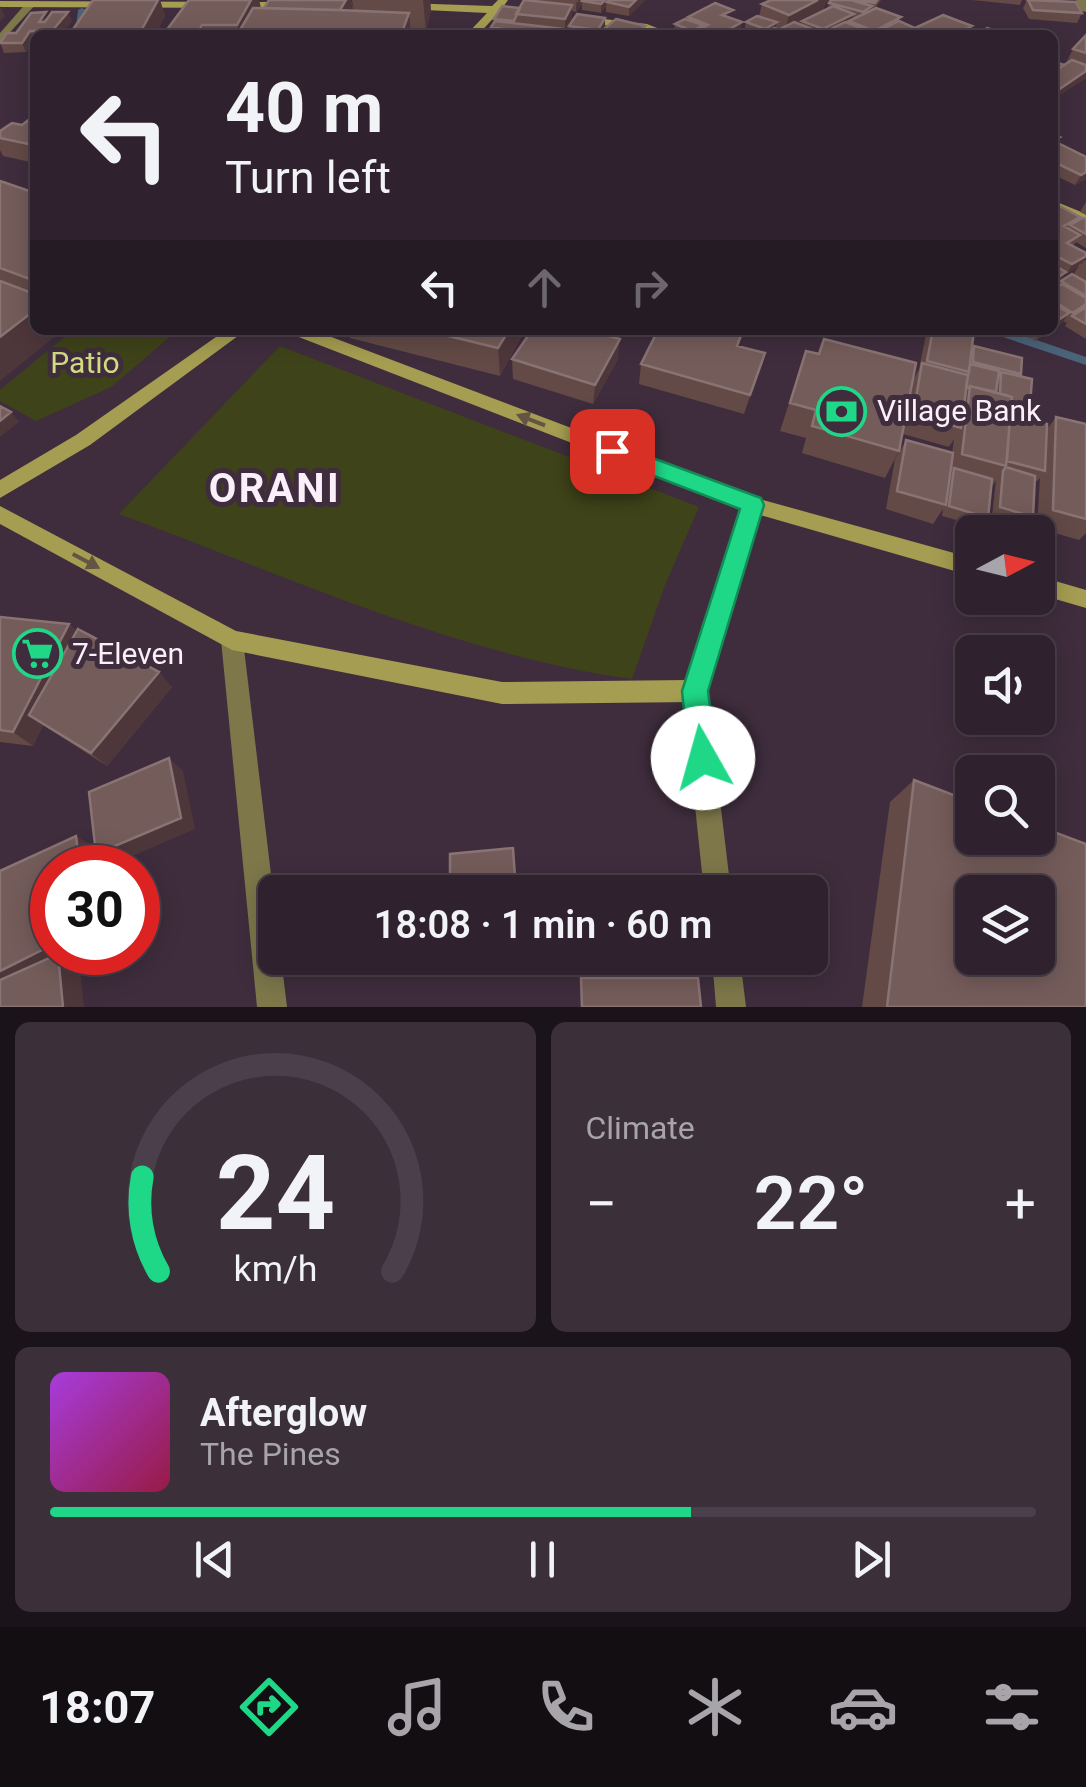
<!DOCTYPE html>
<html lang="en">
<head>
<meta charset="utf-8">
<style>
	:root { --surface:#2f222e; --page:#3b2f3a; --text:#f1f3f6; --muted:#a7a4aa; --line:#4a3f4a; --accent:#1ed887 }
	body { margin:0; font-family:Roboto,sans-serif; background:var(--page); color:var(--text); height:100vh; display:flex; flex-direction:column; font-size:38px; white-space:nowrap }
	* { box-sizing:border-box; margin:0 }
	p { font-size:32px; color:var(--muted) }
	.icon { flex:none; width:55px; height:55px; fill:none; stroke:currentColor; stroke-width:2; stroke-linecap:round; stroke-linejoin:round }
	.map { position:relative; height:1007px; overflow:hidden }
	.sheet { display:flex; flex-direction:column; gap:15px; padding:15px; background:#1a1319; flex:1 }
	.sheet>* { flex:none }
	.banner { position:absolute; left:30px; top:30px; width:1028px; height:305px; border-radius:15px; box-shadow:0 5px 25px #0003,0 0 0 2px var(--line); background:#2f222e; color:var(--text); overflow:hidden }
	.needle { width:65px; rotate:83deg }
	.fabs { position:absolute; left:955px; top:515px; display:grid; gap:20px }
	.fabs a { display:grid; place-items:center; width:100px; height:100px; border-radius:15px; background:var(--surface); box-shadow:0 5px 25px #0003,0 0 0 2px var(--line); font-size:50px }
	.speed { position:absolute; left:30px; top:845px; display:flex; gap:20px; font-size:50px; font-weight:700; text-align:center }
	.speed>* { display:grid; place-content:center; width:130px; height:130px; border-radius:50%; background:var(--surface); box-shadow:0 5px 25px #0003,0 0 0 2px var(--line); line-height:1 }
	.speed .limit { border:15px solid #d22; background:#fff; color:#111 }
	.pin { position:absolute; display:grid; place-items:center; width:85px; height:85px; color:#fff; margin:-42px; border-radius:20px; box-shadow:0 5px 15px #0006 }
	.me { position:absolute; width:110px; margin:-55px; rotate:353deg; stroke-linejoin:round; filter:drop-shadow(0 0 8px #0008) }
	.turn { display:flex; align-items:center; gap:35px; height:210px; padding:0 30px; font-size:45px }
	.turn .icon { width:130px; height:130px; stroke-width:2.5 }
	.turn b { display:block; font-size:70px; line-height:85px }
	.lanes { display:flex; align-items:center; height:95px; padding:0 30px; background:#0003; justify-content:center; gap:50px; direction:ltr }
	.lanes .off { opacity:.35 }
	.big { font-size:75px; font-weight:600; line-height:1.1 }
	.sheet .widget { flex:1; display:flex; flex-direction:column; justify-content:center; gap:15px; min-width:0; padding:0 35px; border-radius:15px; background:var(--page) }
	.sheet .dial { align-items:center; gap:0 }
	.dial svg { height:260px; overflow:visible; fill:none; stroke:var(--line); stroke-width:7; stroke-linecap:round; text-anchor:middle }
	.dial text { fill:var(--text); stroke:none }
	.song { display:flex; align-items:center; gap:30px }
	.cover { width:120px; height:120px; border-radius:15px; background:linear-gradient(135deg,hsl(280 70% 55%),hsl(340 70% 35%)) }
	.played { height:10px; border-radius:5px; background:linear-gradient(90deg,var(--accent) 65%,var(--line) 65%) }
	.keys { display:flex; justify-content:space-around; direction:ltr }
	.heat { display:flex; justify-content:space-between; align-items:center; font-size:55px; direction:ltr }
	.sheet .tiles { flex:1; display:grid; gap:15px; grid-template-columns:1fr 1fr }
	.widget:last-child { grid-column:span 2 }
	.trip { position:absolute; left:258px; top:875px; width:570px; height:100px; border-radius:15px; background:var(--surface); box-shadow:0 5px 25px #0003,0 0 0 2px var(--line); font-weight:600; line-height:100px; text-align:center }
	.menu { display:flex; height:160px; justify-content:space-around; align-items:center; background:#130e12; color:var(--muted) }
	.menu .icon { width:70px; height:70px }
	.menu .active { color:var(--accent) }
	.menu b { font-size:45px; color:var(--text) }
	.map>svg:first-child { display:block }
</style>
</head>
<body>
<div class="map">
<svg width="1086" height="1007" viewBox="0 0 1086 1007">
	<rect width="100%" height="100%" fill="#3f2d3d"/>
	<path fill="#3f4319" d="M73,330H178L111,387L36,421L0,401V390Z
		M280,346L699,507L665,585L632,679C458,655 284,575 119,514Z"/>
	<g fill="none" stroke-linecap="round" stroke-linejoin="round">
		<path fill="#4b6379" fill-rule="evenodd" d="M82,8L86,10L83,35H75L78,10Z
			M989,330H1007L1086,357V365L991,333Z"/>
		<path fill="#7d774a" fill-rule="evenodd" d="M1076,0H1086V12L1082,11Z
			M28,1L37,3L0,43V33Z
			M232,630L240,633L243,640L275,908V958H281L287,1007H257L221,640L224,633Z
			M695,680L703,683L707,691L731,892H704L683,691L687,683Z
			M712,958H740L746,1007H716Z"/>
		<path fill="#a59d51" fill-rule="evenodd" d="M498,0H508L503,7L529,11L524,14L498,13L478,35H466L487,13L404,9L399,6L404,3L492,6Z
			M0,1L290,2L295,5L290,8L0,7Z
			M578,16L647,24L675,35L574,21V17Z
			M1052,200L1086,214V224L1052,210Z
			M226,330H246L90,445L0,498V480L76,435Z
			M289,330H313L756,498L972,558V576L760,515L703,699L695,702L502,704L232,650L0,524V506L236,631L502,682L687,680L742,509L291,334Z
			M1038,576L1086,590V608L1038,594Z"/>
	</g>
	<path fill="#634a46" d="M93,0H160L165,16L155,35H74L72,31Z
		M189,0H259L260,8H264L269,0H351L354,11L352,0H430L431,10L426,32H411V35H163Z
		M526,0H645L629,16L606,12V6L601,13L582,10V4L576,12L572,11V22L605,27L603,30L644,35H489L494,23V19L520,8Z
		M767,0H829L825,3L823,11L827,9L831,0H881L875,8L900,22L915,28L969,35H753L744,32L746,22L759,16L762,4L769,1Z
		M972,0H1022L1020,5Z
		M1025,0H1066L1065,1L1082,13L1077,23L1029,19L1023,8L1026,2Z
		M48,17L72,21L61,35H35V41L26,52L4,53L0,42Z
		M688,17L732,19L740,32L734,35H677L674,34L675,24L687,20Z
		M1086,35V78L1053,99L1052,61L1061,64L1059,69L1065,65L1073,49Z
		M35,115V163L3,156L0,150V131L22,125Z
		M1052,133L1060,137L1055,147L1086,157V179L1075,185L1052,174Z
		M0,181L35,193V330L0,381Z
		M1052,202L1080,217L1078,220L1086,219V248L1076,242L1073,246L1084,261L1086,260V339L1065,326L1068,321L1066,323L1064,321L1052,330V291L1058,287L1061,281L1073,275L1078,267L1065,274L1060,282L1052,287Z
		M1086,202V215L1080,212Z
		M348,330H525L500,376L350,338Z
		M927,330H974L972,351L974,346L1021,374L1020,376L1030,405L1023,415L1011,411L1010,414L1047,429L1056,417L1086,519V533L1079,540L1037,528L1040,478L1037,481L1035,480L1033,517L1025,526L992,516L996,480L993,485L991,484L988,518L981,527L942,516L943,509L933,524L886,509L895,459L906,440L952,453L954,439L949,447L903,434L899,451L885,478L802,453L806,438L780,431L806,351L912,382L919,369Z
		M1017,330H1052L1035,341Z
		M738,347L765,353L744,414L639,384L641,364Z
		M512,359H618L593,404L513,379Z
		M0,617L69,624L76,631L172,687L107,766L43,725L33,746L0,742Z
		M914,780L1086,1007H862L890,802Z
		M529,958H614L611,964L529,962Z
		M623,958H701L702,963L695,969L624,967Z"/>
	<path fill="#4e373b" d="M158,0H160L165,16L155,35H144L142,29Z
		M251,0H259L261,8L240,35L237,25Z
		M346,0H351L353,10L338,13Z
		M423,0H430L431,10L426,32Z
		M579,0H583L582,4L576,12V3Z
		M605,0H611L607,2L606,6L601,13V4Z
		M636,0H645L629,16V7Z
		M818,0H829L825,3L822,13L802,21L801,24L785,31L789,15Z
		M572,5V23L565,35V19Z
		M0,6L5,16L0,21Z
		M68,12L72,21L61,35H54L52,31Z
		M409,13L411,35H401Z
		M854,14L852,22L849,21L848,25L824,32L822,35L823,29Z
		M605,18V27L600,35L598,34V30Z
		M742,22L740,32L734,35H719Z
		M777,22L775,32L764,35L765,29Z
		M202,25L206,35H197Z
		M645,26L644,35H634Z
		M972,26L969,35H954Z
		M30,31L35,41L26,52L22,43Z
		M1086,71V78L1053,99L1058,90Z
		M35,139V157L28,144Z
		M1086,172V179L1075,185L1081,175Z
		M1086,256L1082,264L1080,263L1078,267L1066,275L1072,264Z
		M1066,272L1060,282L1052,287V281Z
		M35,310V330H63L0,381V337Z
		M1069,313L1062,323L1052,330V324Z
		M509,330H525L500,376L498,348Z
		M1043,330H1052L1035,341L1042,331Z
		M620,339L618,359L593,404L595,385Z
		M11,412L19,422L0,437V421Z
		M69,624L85,640L29,715L43,725L33,746L13,732Z
		M159,672L172,687L107,766L91,753Z
		M169,758L183,771L195,829L114,864L96,854Z
		M76,836L95,847L98,868H80Z
		M52,945V952H73L66,956L79,960L84,1007H63L0,988V971Z"/>
	<path fill="#745c5a" stroke="#897373" stroke-width="2.5" fill-rule="evenodd" d="M93,0H158L142,29L72,31Z
		M189,0H251L237,25H202L197,35H163Z
		M269,0H346L340,10L264,8Z
		M524,0L572,5L565,19L516,14Z
		M583,0H605L601,4L582,1Z
		M609,0H636L629,7L607,2Z
		M771,0H818L789,15L762,4Z
		M831,0H851L872,6L863,12L829,3Z
		M855,0H877L875,3Z
		M1028,0L1076,2L1082,13L1033,10Z
		M715,3L733,10L722,15L742,22L719,35H708L697,31L708,25L688,17Z
		M502,6L520,8L514,21L494,19Z
		M833,6L854,14L823,29L802,21Z
		M253,8L337,10L409,13L401,35H237Z
		M876,8L901,17L874,31L849,21Z
		M46,12L39,22H45L52,12H68L52,31H30L22,43H0L7,33H16L31,13Z
		M577,14L605,18L598,30L569,26Z
		M943,15L972,26L954,35H932L915,28Z
		M757,16L777,22L765,29L746,22Z
		M616,19L645,26L634,35L598,34Z
		M685,19L703,25L692,31L675,24Z
		M495,21L572,30L549,29L546,34L541,33V35H489L491,30L525,33L491,27Z
		M899,21L915,28L912,34H873Z
		M794,22L820,32L816,35H796L780,29Z
		M845,22L872,32L866,35H831L824,32Z
		M774,28L794,35H762Z
		M987,28L1009,35H976Z
		M549,29L608,35H546Z
		M1086,35V53L1073,49Z
		M1072,60L1086,65V71L1058,90L1052,88V73Z
		M1052,61L1061,64L1052,68Z
		M35,115V139L28,144L0,138V131L12,123L22,125Z
		M1052,133L1060,137L1052,142Z
		M1060,144L1086,157V172L1081,175L1052,161V148Z
		M0,181L35,193V281L0,268Z
		M1052,202L1080,217L1064,226L1080,235L1067,243L1086,253V256L1072,264L1052,254Z
		M1083,218L1086,219V234L1070,225Z
		M1052,264L1066,272L1052,281Z
		M1072,274L1086,282V296L1061,281Z
		M0,281L35,294V310L0,337Z
		M1062,284L1086,298V304L1073,313L1052,300V291Z
		M1052,303L1069,313L1052,324Z
		M1086,307V324L1072,316Z
		M424,330H509L498,348Z
		M532,330H588L620,339L595,385L512,359Z
		M658,330H729L742,333L737,346L765,353L750,395L641,364Z
		M933,330H974L969,372L927,361Z
		M824,339L916,363L899,451L812,426L816,410L790,403L806,351L819,354Z
		M974,346L1022,358L1021,374L973,362Z
		M922,363L968,375L961,428L913,415Z
		M970,364L999,371L996,392L970,386V388L966,387Z
		M1001,372L1032,379L1030,405L1011,400L1012,397L1000,393Z
		M970,386L1012,397L1006,466L962,454Z
		M0,406L11,412L0,421Z
		M1010,414L1047,424L1045,471L1007,461Z
		M1056,417L1086,424V519L1053,510Z
		M906,440L953,453L946,505L897,491Z
		M1006,467L1035,476L1033,517L1000,507L1003,471Z
		M954,468L992,479L988,518L949,506Z
		M0,617L69,624L13,732L0,730Z
		M78,629L159,672L91,753L29,715Z
		M169,758L181,818L96,854L89,792Z
		M914,780L972,802V838H1038V826L1086,844V1007H887ZM972,892H1038V958H972Z
		M76,836L80,868H52V945L0,971V871Z
		M513,848L516,892H450V854Z
		M531,877L612,878V892H530Z
		M623,877L695,879L696,892H624Z
		M58,954L63,1007H0V980Z
		M627,958H701L702,963L627,961Z
		M581,978H698L701,1007H582Z"/>
	<defs><path id="oneway-solid" d="M-6-.8H1V-3.2L6.5 0L1 3.2V.8H-6Z" transform="scale(2.5)"/></defs>
	<g fill="#635444">
		<use href="#oneway-solid" transform="translate(531 420) rotate(-159)"/>
		<use href="#oneway-solid" transform="translate(86 561) rotate(28)"/>
	</g>
	<path fill="#1ed887" stroke="#148c58" stroke-width="2.5" d="M612,443L761,498L764,505L708,691L717,758L713,768L703,772L693,768L689,758L682,691L740,509L605,457L602,451L605,445Z"/>
	<defs>
		<symbol id="bank-ring" viewBox="-11 -11 22 22"><circle r="9.5" fill="#3f2d3d" stroke="#1ed887" stroke-width="1.5"/><path d="M-6-4H6V4H-6ZM0-2.3a2.3 2.3 0 1 0 0 4.6a2.3 2.3 0 1 0 0-4.6Z" fill="#1ed887"/></symbol>
		<symbol id="supermarket-ring" viewBox="-11 -11 22 22"><circle r="9.5" fill="#3f2d3d" stroke="#1ed887" stroke-width="1.5"/><path d="M-6-5.5h2.5l.6 2H6L4.5 2H-2.5L-4.4-4H-6ZM-1.5 3.2a1.3 1.3 0 1 0 .1 0ZM3 3.2a1.3 1.3 0 1 0 .1 0Z" fill="#1ed887"/></symbol>
	</defs>
	<g fill-rule="evenodd">
		<use href="#bank-ring" x="814" y="384" width="55" height="55"/>
		<use href="#supermarket-ring" x="10" y="626" width="55" height="55"/>
	</g>
	<g text-anchor="middle" stroke-width="10" stroke-linejoin="round" paint-order="stroke">
		<g font-size="30" fill="#d0db82" stroke="#3f2d3d">
			<text x="85" y="373">Patio</text>
		</g>
		<g font-size="30" fill="#fbeff9" stroke="#3f2d3d" text-anchor="start">
			<text x="877" y="421">Village Bank</text>
			<text x="72" y="664">7-Eleven</text>
		</g>
		<g font-size="40" font-weight="bold" letter-spacing="2.5" fill="#fbeff9" stroke="#3f2d3d">
			<text x="275" y="502">ORANI</text>
		</g>
	</g>
</svg>
<div class="fabs">
<a><svg class="needle" viewBox="-14 -14 28 28"><path d="M0-13l5 13h-10z" fill="#e53935"/><path d="M0 13l5-13h-10z" fill="#a7a4aa"/></svg></a>
<a><svg class="icon" aria-label="sound" viewBox="0 0 24 24"><path d="M4 9h4l5-4v14l-5-4H4zM17 9q2 3 0 6"/></svg></a>
<a><svg class="icon" aria-label="search" viewBox="0 0 24 24"><circle cx="10" cy="10" r="6"/><path d="M15 15l6 6"/></svg></a>
<a><svg class="icon" aria-label="layers" viewBox="0 0 24 24"><path d="M12 4l9 5-9 5-9-5zM3 14l9 5 9-5"/></svg></a>
</div>
<div class="speed"><div class="limit">30</div></div>
<div class="pin" style="left:612px;top:451px;background:#d93025"><svg class="icon" aria-label="arrive" viewBox="0 0 24 24"><path d="M6 21V4h12l-3 4 3 4H6"/></svg></div>
<svg class="me" style="left:703px;top:758px" viewBox="-20 -20 40 40"><circle r="19" fill="#fff"/><path d="M0-13L10 11 0 6-10 11z" fill="#1ed887"/></svg>
<div class="trip">18:08 · 1 min · 60 m</div>
<div class="banner">
<div class="turn"><svg class="icon" aria-label="left" viewBox="0 0 24 24"><path d="M17 20v-9H6M10 6l-5 5 5 5"/></svg><div><b>40 m</b>Turn left</div></div>
<div class="lanes"><svg class="icon" aria-label="left" viewBox="0 0 24 24"><path d="M17 20v-9H6M10 6l-5 5 5 5"/></svg><svg class="icon off" aria-label="ahead" viewBox="0 0 24 24"><path d="M12 20V5M6 11l6-6 6 6"/></svg><svg class="icon off" aria-label="right" viewBox="0 0 24 24"><path d="M7 20v-9h11M14 6l5 5-5 5"/></svg></div>
</div>
</div>
<section class="sheet">
<div class="tiles">
<div class="widget dial"><svg viewBox="0 0 100 80">
<path d="M14 69A42 42 0 1 1 86 69"/>
<path d="M14 69A42 42 0 0 1 9 40" stroke="#1ed887"/>
<text x="50" y="56" font-size="32" font-weight="700">24</text>
<text x="50" y="72" font-size="11">km/h</text>
</svg></div>
<div class="widget"><p>Climate</p>
<div class="heat"><a>−</a><b class="big">22°</b><a>+</a></div>
</div>
<div class="widget">
<div class="song"><i class="cover"></i><div><b>Afterglow</b><p>The Pines</p></div></div>
<div class="played"></div>
<div class="keys"><svg class="icon" aria-label="previous" viewBox="0 0 24 24"><path d="M18 5L8 12l10 7zM5 5v14"/></svg><svg class="icon" aria-label="pause" viewBox="0 0 24 24"><path d="M8 5v14M16 5v14"/></svg><svg class="icon" aria-label="next" viewBox="0 0 24 24"><path d="M6 5l10 7-10 7zM19 5v14"/></svg></div>
</div>
</div>
</section>
<nav class="menu">
<b>18:07</b>
<svg class="icon active" aria-label="directions" viewBox="0 0 24 24"><path d="M12 3l9 9-9 9-9-9zM9 14v-3h6M13 9l2 2-2 2"/></svg>
<svg class="icon" aria-label="music" viewBox="0 0 24 24"><path d="M9 18V5l10-2v13"/><circle cx="6" cy="18" r="3"/><circle cx="16" cy="16" r="3"/></svg>
<svg class="icon" aria-label="phone" viewBox="0 0 24 24"><path d="M5 4h4l2 5-3 2q2 4 5 5l2-3 5 2v4C11 20 4 13 5 4z"/></svg>
<svg class="icon" aria-label="climate" viewBox="0 0 24 24"><path d="M12 3v18M4 7l16 10M4 17L20 7"/></svg>
<svg class="icon" aria-label="car" viewBox="0 0 24 24"><path d="M5 17H2v-5l4-1 3-4h7l3 4 3 1v5h-3M9 17h6M6 11h13"/><circle cx="7" cy="17" r="2"/><circle cx="17" cy="17" r="2"/></svg>
<svg class="icon" aria-label="filters" viewBox="0 0 24 24"><path d="M4 7h16M4 17h16"/><circle cx="9" cy="7" r="2"/><circle cx="15" cy="17" r="2"/></svg>
</nav>
</body>
</html>
